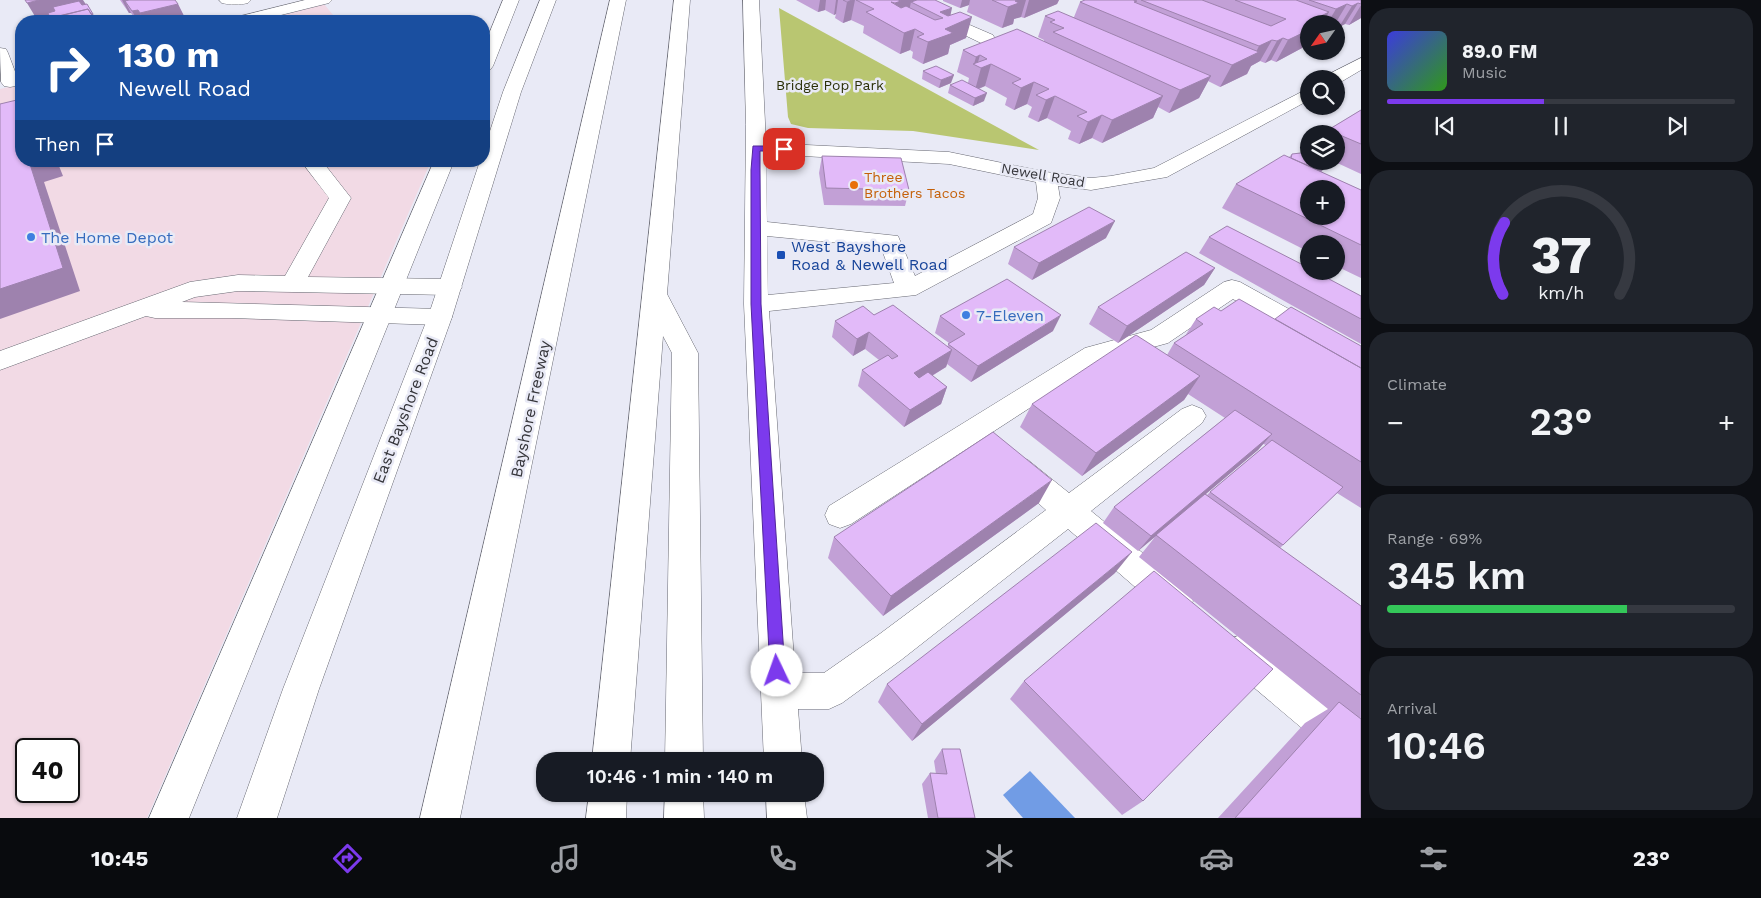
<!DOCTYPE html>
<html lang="en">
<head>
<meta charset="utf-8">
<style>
	:root { --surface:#171b24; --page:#20242c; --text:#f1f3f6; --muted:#9ea1a6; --line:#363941; --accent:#7c3aed }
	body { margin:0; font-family:"Work Sans",sans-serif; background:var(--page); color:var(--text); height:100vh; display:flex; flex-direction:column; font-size:19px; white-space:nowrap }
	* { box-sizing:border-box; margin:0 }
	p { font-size:16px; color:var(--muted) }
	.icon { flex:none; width:28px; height:28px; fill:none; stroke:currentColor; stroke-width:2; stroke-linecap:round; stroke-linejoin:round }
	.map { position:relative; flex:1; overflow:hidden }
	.details { display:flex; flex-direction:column; gap:8px; padding:8px; background:#0d0f14; width:400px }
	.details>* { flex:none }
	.hud { position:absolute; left:15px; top:15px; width:475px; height:152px; border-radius:20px; box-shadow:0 1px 4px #0004; background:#1a4fa0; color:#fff; overflow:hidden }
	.needle { width:32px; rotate:236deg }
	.fabs { position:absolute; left:1300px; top:15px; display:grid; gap:10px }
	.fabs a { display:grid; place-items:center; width:45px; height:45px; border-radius:50%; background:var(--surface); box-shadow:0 1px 4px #0004; font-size:25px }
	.speed { position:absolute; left:15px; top:738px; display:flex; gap:10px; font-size:25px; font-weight:700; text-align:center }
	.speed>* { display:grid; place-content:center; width:65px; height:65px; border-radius:50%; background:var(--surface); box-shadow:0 1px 4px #0004; line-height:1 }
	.speed .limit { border:2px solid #111; border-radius:8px; background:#fff; color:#111 }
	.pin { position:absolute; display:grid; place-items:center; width:42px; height:42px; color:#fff; margin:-21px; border-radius:10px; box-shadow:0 2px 8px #0006 }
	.me { position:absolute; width:55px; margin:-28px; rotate:357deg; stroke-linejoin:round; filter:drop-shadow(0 0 4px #0008) }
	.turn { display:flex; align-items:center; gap:18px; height:105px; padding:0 20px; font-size:22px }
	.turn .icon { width:65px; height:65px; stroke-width:2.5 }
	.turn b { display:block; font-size:35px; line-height:42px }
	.then { display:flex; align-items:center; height:48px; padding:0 20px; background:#0003; gap:10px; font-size:19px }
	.big { font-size:38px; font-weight:600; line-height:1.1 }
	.details .tile { flex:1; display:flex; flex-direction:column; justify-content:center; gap:8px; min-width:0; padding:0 18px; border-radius:20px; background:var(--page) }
	.details .dial { align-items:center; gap:0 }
	.dial svg { height:130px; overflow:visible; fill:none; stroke:var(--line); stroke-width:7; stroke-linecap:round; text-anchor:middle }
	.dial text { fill:var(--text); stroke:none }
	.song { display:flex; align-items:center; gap:15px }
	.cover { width:60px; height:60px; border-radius:8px; background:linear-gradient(135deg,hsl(240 70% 55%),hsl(110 70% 35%)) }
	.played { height:5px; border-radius:2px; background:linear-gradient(90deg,var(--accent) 45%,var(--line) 45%) }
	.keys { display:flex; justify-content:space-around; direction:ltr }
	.heat { display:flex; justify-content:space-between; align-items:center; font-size:28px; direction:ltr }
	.charge { height:8px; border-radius:4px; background:linear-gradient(90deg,#34c759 69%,var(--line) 0) }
	.trip { position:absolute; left:536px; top:752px; width:288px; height:50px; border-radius:20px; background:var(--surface); box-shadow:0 1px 4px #0004; font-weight:600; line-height:50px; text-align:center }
	.tabs { display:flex; height:80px; justify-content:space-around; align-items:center; background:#090b0e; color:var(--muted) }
	.tabs .icon { width:35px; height:35px }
	.tabs .current { color:var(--accent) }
	.tabs b { font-size:22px; color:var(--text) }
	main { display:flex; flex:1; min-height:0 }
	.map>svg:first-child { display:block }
</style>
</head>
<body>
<main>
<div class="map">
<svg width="1361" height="818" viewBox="0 0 1361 818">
	<rect width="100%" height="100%" fill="#e9eaf6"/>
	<path fill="#f2dae5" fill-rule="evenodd" d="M324,4L338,21H260Z
		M21,84V161H431L147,818H0V89ZM26,749H69V791H26Z"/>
	<path fill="#b9c671" d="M779,8L1039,150L913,131L808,128L791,124L788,117Z"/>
	<path fill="#719ce5" d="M1030,771L1075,818H1023L1003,795Z"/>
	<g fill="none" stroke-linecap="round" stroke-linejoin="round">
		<defs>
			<path id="minor" d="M219,0H251L248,3C240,5 230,5 222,3Z
				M305,0H332L329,3L257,21H231L233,18Z
				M743,0H759L766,143L949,152L1046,172L1091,178L1111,176L1154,168L1309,88V100L1167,177L1091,190L1058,186L1060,198L1051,223L916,295L769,311L795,673H824L877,636L1046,510L1008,476L1003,468L1008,460L1018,456L1028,460L1069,493L1182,409L1192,405L1202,409L1206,416L1202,423L1091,511L1188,590L1193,601L1188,612L1176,616L1164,612L1068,529L901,660L842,703L829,709H798L802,761H764L744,304L746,125ZM766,154L949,164L1036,182L1038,198L1033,214L915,276L898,236L767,222ZM767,236L881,247L894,283L768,295Z
				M935,10L993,35L995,39L993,43H981L929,18L927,15L929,12Z
				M0,48L6,49L8,53L19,82L16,86L10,87L4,86L1,82Z
				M1361,58V70L1339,83L1336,84V79H1324L1327,75Z
				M301,161H322L351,198L308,277L450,279L458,281L462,287L458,293L450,295L238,291L195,297L182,302L440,309L449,311L452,317L449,323L440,325L230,318H155L146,316L0,370V351L190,282L238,275L285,276L329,198Z
				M1232,280L1240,282L1361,349V370L1352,368L1233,299L1168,343L1102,361L851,524L840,528L829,524L825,515L829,506L1085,348L1151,330L1224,282Z
				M1238,636L1250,640L1361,730V773L1348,767L1226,664L1221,652L1226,640Z
				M766,794H804L807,818H767Z"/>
			<path id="major" d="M503,0H519L493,66L490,70L484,71V46Z
				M540,0H556L521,92L452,317L319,689L277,818H237L283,689L428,317L480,161H484V149L503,92Z
				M434,161H454L189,818H149Z"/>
			<path id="highway" d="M610,0H626L460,818H420Z
				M674,0H690L667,294L698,353L703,761H665L672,353L663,336L630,761H592Z
				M589,794H627L626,818H586Z
				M665,794H703L704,818H664Z"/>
		</defs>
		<use href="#minor" stroke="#686973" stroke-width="1"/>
		<use href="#major" stroke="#686973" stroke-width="1"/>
		<use href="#highway" stroke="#686973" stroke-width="1"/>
		<use href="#minor" fill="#fff" fill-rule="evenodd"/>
		<use href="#major" fill="#fff" fill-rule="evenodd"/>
		<use href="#highway" fill="#fff" fill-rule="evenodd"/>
	</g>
	<path fill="#c2a0d6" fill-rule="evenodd" d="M120,0H175L178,4L185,18L173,21H137L131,13H129Z
		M796,0H935L951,15L966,38L950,45L948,54L923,64L912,58L913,52L910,50L900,54L863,33L864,26L851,20L843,23L835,18L836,14L834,15L825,10L818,12Z
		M943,0H1059L1057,4L1024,18L1021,17L1014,19L1013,24L1002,28L967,12L969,5L960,8L943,1Z
		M1085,0H1361V18L1349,25L1345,24L1339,27L1336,26V24H1309V37L1302,48L1276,62L1271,60L1265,63L1260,61L1251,66L1247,74L1220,87L1208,81L1199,98L1169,113L1158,107L1153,118L1102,143L1092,138L1079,144L1068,139L1071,131L1047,118L1038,122L1028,117L1032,107L1027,104L1014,110L1005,105L1007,98L985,86L979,89L984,101L973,106L948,93L950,85L968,83L969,78L957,72L963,50L1044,41V40L1038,37L1045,16L1074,17L1080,2Z
		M923,71L951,83L939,88L922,79Z
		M1361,110V174L1333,161H1336V134H1326L1328,130Z
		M1292,154L1322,171L1321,172L1361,190V278L1336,266V244H1309V252L1222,208L1236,184L1289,157Z
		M822,156L909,190L905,206L824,205L819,173Z
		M1209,237L1361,296V344L1199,253Z
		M1106,238L1032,280L1008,264L1014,247Z
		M1215,268L1204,285L1118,343L1089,324L1098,307Z
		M1221,311L1275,319L1361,346V508L1337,493L1280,548L1361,606V818H1218L1305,723L1328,709L1139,557L1155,537L1138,551L1103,523L1114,507L1225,418L1188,394L1184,400L1082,476L1020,427L1032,404L1167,355L1174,343L1185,336L1196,319ZM1263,444L1266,445L1210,492L1207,495L1206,494L1258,450Z
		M874,315L947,347L949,343L935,333L940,316L1053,331L971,382L947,364L946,367L932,376L947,387L941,404L904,427L858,386L862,370L879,360L865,349L853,356L832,337L835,321Z
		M1039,503L883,616L828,558L834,537Z
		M1115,573L912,741L878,702L887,684Z
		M1024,681L1143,801L1122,815L1010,699Z
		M942,749L975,818H928L922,784L930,773L936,774L934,761Z"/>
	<path fill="#9e82ae" d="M39,0H83L87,6L36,18L27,3Z
		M122,0H169L139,11L144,21H138L132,11L125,1L131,13H129Z
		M820,0H826L825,10L818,12Z
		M836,0H838L836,14L834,15Z
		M852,0H855L851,20L843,23L847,2Z
		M898,0H918L911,2L908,16L891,24L895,3Z
		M962,0H970L969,5L960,8Z
		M1017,0H1026L1021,17L1014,19L1013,24L1002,28L1008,7L1015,1Z
		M1029,0H1059L1057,4L1024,18Z
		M1358,3L1345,24L1339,27L1352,6Z
		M178,4L185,18L173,21H145L140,13Z
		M1347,4L1335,24H1327L1336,9Z
		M1361,5V18L1349,25Z
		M952,8L948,27L972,17L966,38L950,45L948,54L923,64L928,42L943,18L940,12Z
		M1329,12L1322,24H1309V37L1302,48L1276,62L1288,40L1305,24Z
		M93,14L97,21H61Z
		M915,29L910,50L900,54L904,33Z
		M1283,38L1271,60L1265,63L1277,41Z
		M1272,40L1260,61L1251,66L1247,74L1220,87L1232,65L1255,54L1259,46Z
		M980,55L977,66L974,64L976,57Z
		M991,64L985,86L975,90L981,68Z
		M954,75L951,83L939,88L941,80Z
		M1211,76L1199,98L1169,113L1180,90Z
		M1034,82L1027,104L1014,110L1021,88Z
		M987,93L984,101L973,106L975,98Z
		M1055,96L1047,118L1038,122L1046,100Z
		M1163,96L1153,118L1102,143L1112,120Z
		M1102,115L1092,138L1079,144L1088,122Z
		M29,161H57L63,176L44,182L80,291L0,319V289Z
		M1328,162L1322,171L1306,181L1312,172Z
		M1115,221L1106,238L1032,280L1039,263Z
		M1215,268L1204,285L1118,343L1127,326Z
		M1061,315L1053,331L971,382L978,366Z
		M869,332L865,349L853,356L857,339Z
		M952,350L946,367L908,390L914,373Z
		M1200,376L1184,400L1082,476L1096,453Z
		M947,387L941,404L904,427L910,410Z
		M1272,434L1258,450L1138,551L1151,536Z
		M1052,480L1039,503L883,616L891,596Z
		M1132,552L1115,573L912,741L922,724Z"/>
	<path fill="#e2baf9" stroke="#9e82ae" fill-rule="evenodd" d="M25,0H39L27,3Z
		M129,0H175L178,4L140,13L138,10L132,11L125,1Z
		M843,0H852L847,2Z
		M856,0H898L901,1L895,3L891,2L901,8L906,6L935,20L943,18L911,2L917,0H935L952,8L940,12L948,16L960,12L972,17L945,29L953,33L928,42L917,37L924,34L915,29L904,33L866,12L874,9Z
		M992,0H1017L1015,1L1019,3L1008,7Z
		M1085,0H1133L1137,1L1134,2L1259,52L1232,65L1080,2Z
		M1141,0H1202L1271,26L1286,19L1235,0H1296L1329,12L1305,24L1309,25V30L1288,40L1283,38L1277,41L1272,40L1259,46Z
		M1309,0H1361V4L1358,3L1352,6L1347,4L1336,9Z
		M79,1L82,5L87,4L93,14H91L88,9L50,18L48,13L55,11L53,7Z
		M88,9L96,21H45L44,20Z
		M1058,11L1211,76L1180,90L1053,32L1064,28L1050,22L1055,20L1045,16Z
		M1017,29L1163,96L1112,120L1102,115L1088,122L1077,116L1087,112L1055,96L1046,100L1036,95L1049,89L1034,82L1021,88L1012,83L1021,79L991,64L981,68L973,64L987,59L980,55L976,57L963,50Z
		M936,66L954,75L941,80L923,71Z
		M962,80L987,93L975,98L950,85Z
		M21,99V161H29L63,268L0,289V104Z
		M1361,110V144L1328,130Z
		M1309,152V161H1326L1328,162L1316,169L1291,158L1292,154Z
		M1284,155L1361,190V245L1236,184ZM1309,189H1336V216H1309Z
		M822,156L901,158L909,190L826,188Z
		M1089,207L1115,221L1039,263L1014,247Z
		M1227,226L1309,268V271H1314L1361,296V319L1209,237Z
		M1186,252L1215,268L1127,326L1098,307Z
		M1007,279L1061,315L978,366L948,344L965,334L940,316Z
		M1239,299L1361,368V462L1174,343L1203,324L1196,319L1214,307L1221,311Z
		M893,305L952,350L914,373L919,378L928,372L947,387L910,410L862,370L888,355L892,359L898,356L869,332L857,339L835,321L863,306L874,315Z
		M1291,307L1361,346V368L1275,319Z
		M1136,335L1200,376L1096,453L1032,404Z
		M1235,410L1272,434L1151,536L1114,507Z
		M993,432L1052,480L891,596L834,537Z
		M1272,440L1343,487L1283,545L1210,492Z
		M1205,494L1361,606V695L1156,535Z
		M1096,523L1132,552L922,724L887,684Z
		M1154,571L1273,669L1143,801L1024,681Z
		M1339,702L1361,719V818H1235Z
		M942,749H960L975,818H938L930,773L947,774Z"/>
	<path fill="#7c3aed" stroke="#51269a" d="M753,146H784L788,149L784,151H760V170L761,304L785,671L783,676L777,678L772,676L770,671L751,304V170Z"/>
	<circle fill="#e8710a" stroke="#e9eaf6" stroke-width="2" cx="854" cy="185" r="5"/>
	<g fill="#3f7fe0" stroke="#e9eaf6" stroke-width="2">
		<circle cx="31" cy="237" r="5"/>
		<circle cx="966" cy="315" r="5"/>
	</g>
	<rect fill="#1a4fb4" stroke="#e9eaf6" stroke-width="2" x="776" y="250" width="10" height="10" rx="2.5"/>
	<g text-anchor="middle" stroke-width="5" stroke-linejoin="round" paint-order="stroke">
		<g font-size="14" fill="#2a2f06" stroke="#e9eaf6">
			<text x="830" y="90">Bridge Pop Park</text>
		</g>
		<g font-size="14" fill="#36363b" stroke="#e9eaf6">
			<text transform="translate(1043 175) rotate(10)" y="5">Newell Road</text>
		</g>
		<g font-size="14" fill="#c56008" stroke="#e9eaf6" text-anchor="start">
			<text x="864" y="182">Three<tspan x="864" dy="16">Brothers Tacos</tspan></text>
		</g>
		<g font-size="16" fill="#366cbe" stroke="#e9eaf6" text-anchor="start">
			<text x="41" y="243">The Home Depot</text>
			<text x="976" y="321">7-Eleven</text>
		</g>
		<g font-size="16" fill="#164399" stroke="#e9eaf6" text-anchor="start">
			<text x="791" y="252">West Bayshore<tspan x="791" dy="18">Road &amp; Newell Road</tspan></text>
		</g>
		<g font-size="16" fill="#36363b" stroke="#e9eaf6">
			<text transform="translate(530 409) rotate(-78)" y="6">Bayshore Freeway</text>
			<text transform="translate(405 410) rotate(-69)" y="6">East Bayshore Road</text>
		</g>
	</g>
</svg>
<div class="fabs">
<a><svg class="needle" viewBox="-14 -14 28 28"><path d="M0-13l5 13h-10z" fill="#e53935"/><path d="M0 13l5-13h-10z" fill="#9ea1a6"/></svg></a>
<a><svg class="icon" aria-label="search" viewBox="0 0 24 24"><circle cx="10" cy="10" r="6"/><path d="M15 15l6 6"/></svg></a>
<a><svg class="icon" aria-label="layers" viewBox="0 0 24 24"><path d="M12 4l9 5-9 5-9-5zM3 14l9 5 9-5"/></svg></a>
<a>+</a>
<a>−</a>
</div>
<div class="speed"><div class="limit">40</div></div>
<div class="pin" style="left:784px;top:149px;background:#d93025"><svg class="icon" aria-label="arrive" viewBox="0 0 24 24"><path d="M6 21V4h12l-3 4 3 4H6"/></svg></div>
<svg class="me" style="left:777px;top:671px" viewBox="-20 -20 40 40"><circle r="19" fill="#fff"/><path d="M0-13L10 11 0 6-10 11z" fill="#7c3aed"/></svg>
<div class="trip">10:46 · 1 min · 140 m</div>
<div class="hud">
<div class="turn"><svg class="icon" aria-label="right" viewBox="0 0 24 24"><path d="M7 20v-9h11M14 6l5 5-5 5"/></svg><div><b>130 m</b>Newell Road</div></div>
<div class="then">Then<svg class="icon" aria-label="arrive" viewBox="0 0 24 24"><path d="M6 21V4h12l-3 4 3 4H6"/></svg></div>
</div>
</div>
<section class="details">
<div class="tile">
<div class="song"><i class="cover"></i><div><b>89.0 FM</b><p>Music</p></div></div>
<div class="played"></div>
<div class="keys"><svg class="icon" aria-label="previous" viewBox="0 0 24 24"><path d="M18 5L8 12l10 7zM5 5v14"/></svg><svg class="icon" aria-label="pause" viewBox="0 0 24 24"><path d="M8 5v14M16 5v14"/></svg><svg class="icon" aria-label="next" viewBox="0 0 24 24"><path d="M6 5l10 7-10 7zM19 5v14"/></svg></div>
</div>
<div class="tile dial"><svg viewBox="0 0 100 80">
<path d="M14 69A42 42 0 1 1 86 69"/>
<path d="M14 69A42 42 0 0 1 15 25" stroke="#7c3aed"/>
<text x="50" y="56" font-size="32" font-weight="700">37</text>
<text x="50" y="72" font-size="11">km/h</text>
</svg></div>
<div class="tile"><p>Climate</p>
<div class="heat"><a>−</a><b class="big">23°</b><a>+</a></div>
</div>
<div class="tile"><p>Range · 69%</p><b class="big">345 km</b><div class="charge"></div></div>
<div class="tile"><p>Arrival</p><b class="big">10:46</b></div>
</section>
</main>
<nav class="tabs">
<b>10:45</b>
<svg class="icon current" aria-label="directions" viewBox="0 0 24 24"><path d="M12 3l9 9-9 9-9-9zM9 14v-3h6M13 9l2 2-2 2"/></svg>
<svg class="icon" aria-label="music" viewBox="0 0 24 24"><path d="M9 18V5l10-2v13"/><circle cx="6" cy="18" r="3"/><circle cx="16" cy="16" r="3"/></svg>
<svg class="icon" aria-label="phone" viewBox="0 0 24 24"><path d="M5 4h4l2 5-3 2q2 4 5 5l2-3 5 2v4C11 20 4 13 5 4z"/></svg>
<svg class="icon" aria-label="climate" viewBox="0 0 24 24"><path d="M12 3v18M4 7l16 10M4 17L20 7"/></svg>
<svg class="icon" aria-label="car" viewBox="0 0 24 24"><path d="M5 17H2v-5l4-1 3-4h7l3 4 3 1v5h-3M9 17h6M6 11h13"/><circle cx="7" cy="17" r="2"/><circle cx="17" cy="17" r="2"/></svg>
<svg class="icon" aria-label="filters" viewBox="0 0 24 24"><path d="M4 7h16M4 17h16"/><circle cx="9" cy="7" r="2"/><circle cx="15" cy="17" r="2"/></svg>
<b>23°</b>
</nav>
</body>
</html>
